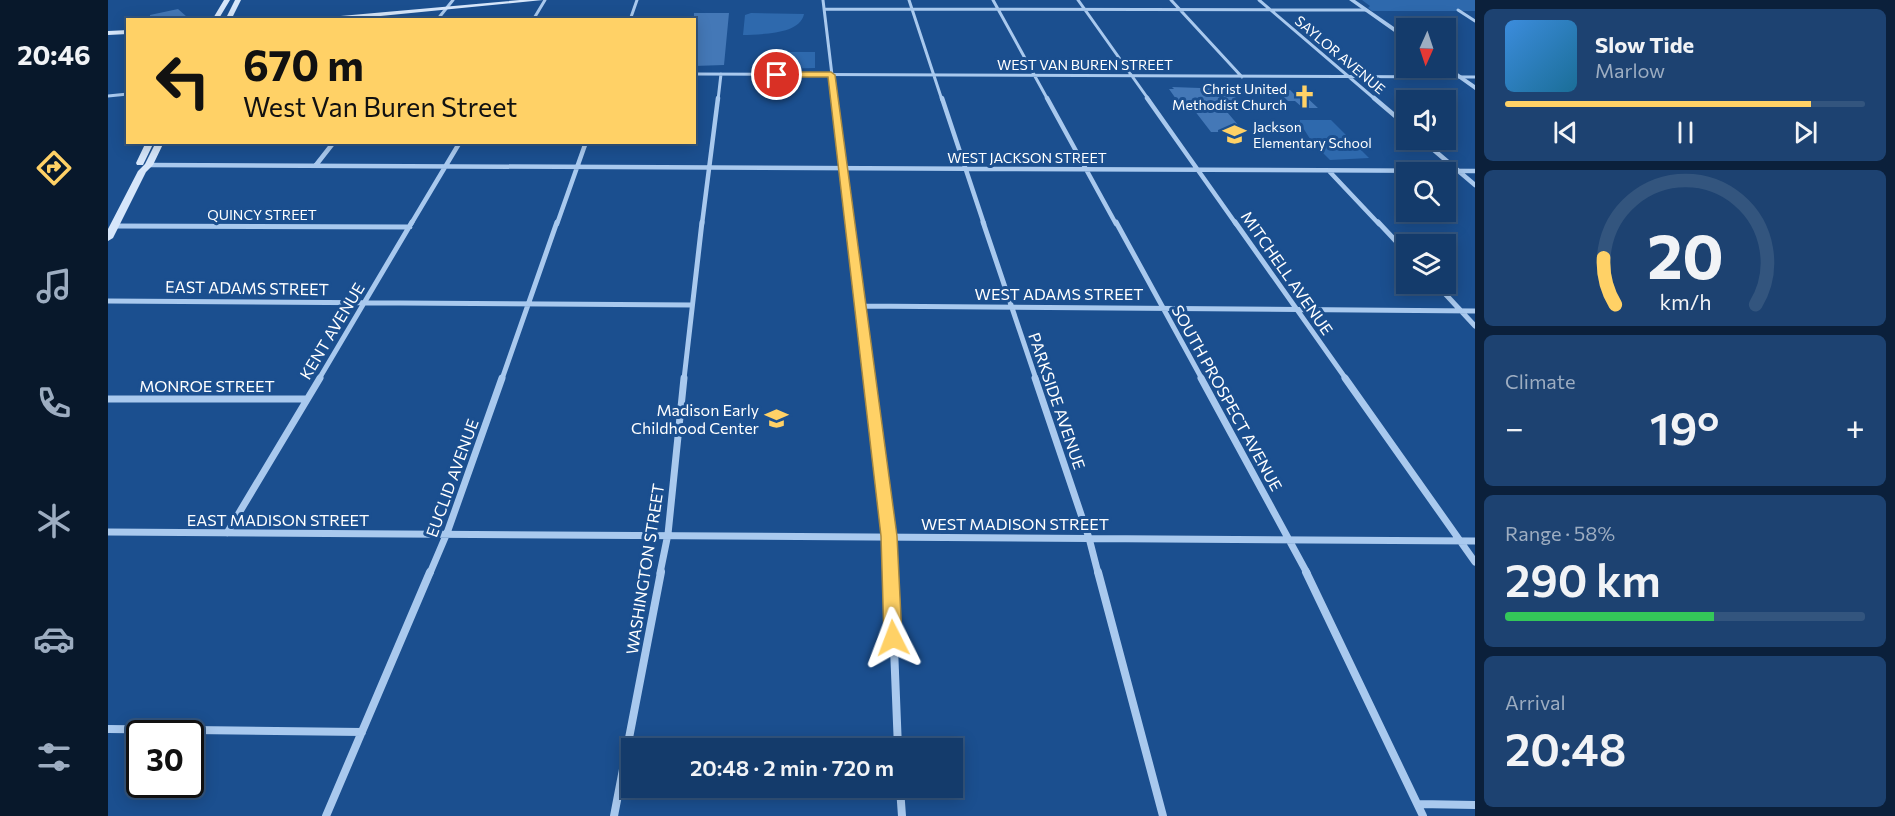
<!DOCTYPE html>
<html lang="en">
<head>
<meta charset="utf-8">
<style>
	:root { --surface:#143b6b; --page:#1d4271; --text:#f1f3f6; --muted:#9dadc1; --line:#33557e; --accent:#ffd166 }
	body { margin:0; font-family:Commissioner,sans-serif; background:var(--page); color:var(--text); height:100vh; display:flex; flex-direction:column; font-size:22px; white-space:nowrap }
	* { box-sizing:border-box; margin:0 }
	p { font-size:20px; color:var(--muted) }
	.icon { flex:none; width:33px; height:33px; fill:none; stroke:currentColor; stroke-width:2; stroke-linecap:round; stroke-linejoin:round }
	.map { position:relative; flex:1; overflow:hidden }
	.sheet { display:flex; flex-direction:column; gap:9px; padding:9px; background:#0b203b; width:420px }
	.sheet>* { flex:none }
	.hud { position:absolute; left:18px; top:18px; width:570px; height:126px; border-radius:0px; box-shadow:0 3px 15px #0003,0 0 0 2px var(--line); background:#ffd166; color:#111; overflow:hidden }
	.needle { width:39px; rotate:183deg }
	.tools { position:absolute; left:1288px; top:18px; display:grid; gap:12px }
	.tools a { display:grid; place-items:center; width:60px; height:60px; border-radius:0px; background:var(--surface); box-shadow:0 3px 15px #0003,0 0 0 2px var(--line); font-size:30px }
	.speed { position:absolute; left:18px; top:720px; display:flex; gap:12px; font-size:30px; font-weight:700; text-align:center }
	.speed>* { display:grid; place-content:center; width:78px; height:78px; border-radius:50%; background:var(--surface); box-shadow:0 3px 15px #0003,0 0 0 2px var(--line); line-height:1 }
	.speed .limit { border:3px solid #111; border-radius:9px; background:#fff; color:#111 }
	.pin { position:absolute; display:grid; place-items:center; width:51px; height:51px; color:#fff; margin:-26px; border:3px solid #fff; border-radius:50%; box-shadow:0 2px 6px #0007 }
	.me { position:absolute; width:66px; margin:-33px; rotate:357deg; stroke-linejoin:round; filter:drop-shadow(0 0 4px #0008) }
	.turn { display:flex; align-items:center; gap:21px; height:126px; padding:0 18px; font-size:27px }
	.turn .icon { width:78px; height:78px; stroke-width:2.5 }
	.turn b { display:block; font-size:42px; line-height:51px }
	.big { font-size:45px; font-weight:600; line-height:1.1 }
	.sheet .widget { flex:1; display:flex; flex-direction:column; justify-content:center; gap:9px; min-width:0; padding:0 21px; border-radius:9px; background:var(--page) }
	.sheet .dial { align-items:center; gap:0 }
	.dial svg { height:156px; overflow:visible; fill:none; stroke:var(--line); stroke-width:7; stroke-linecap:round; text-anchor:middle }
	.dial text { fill:var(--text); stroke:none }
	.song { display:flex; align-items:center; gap:18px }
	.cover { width:72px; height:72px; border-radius:9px; background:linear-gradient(135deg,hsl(210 70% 55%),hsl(200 70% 35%)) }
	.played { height:6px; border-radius:3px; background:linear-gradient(90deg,var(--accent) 85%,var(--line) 85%) }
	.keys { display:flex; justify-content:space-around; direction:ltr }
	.heat { display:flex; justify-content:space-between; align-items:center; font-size:33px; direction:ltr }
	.charge { height:9px; border-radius:4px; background:linear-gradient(90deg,#34c759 58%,var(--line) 0) }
	.trip { position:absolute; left:513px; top:738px; width:342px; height:60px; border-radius:0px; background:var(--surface); box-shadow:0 3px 15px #0003,0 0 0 2px var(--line); font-weight:600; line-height:60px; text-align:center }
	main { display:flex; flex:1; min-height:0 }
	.tabs { display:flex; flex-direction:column; width:108px; justify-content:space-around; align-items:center; background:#08182b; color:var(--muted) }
	.tabs .icon { width:42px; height:42px }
	.tabs .current { color:var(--accent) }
	.tabs b { font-size:27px; color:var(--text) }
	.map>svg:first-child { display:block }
</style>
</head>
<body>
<main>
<nav class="tabs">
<b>20:46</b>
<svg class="icon current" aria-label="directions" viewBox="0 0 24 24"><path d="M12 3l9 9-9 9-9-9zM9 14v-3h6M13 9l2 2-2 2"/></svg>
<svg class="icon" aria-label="music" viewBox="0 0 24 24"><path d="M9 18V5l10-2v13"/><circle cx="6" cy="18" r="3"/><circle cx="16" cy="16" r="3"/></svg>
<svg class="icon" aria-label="phone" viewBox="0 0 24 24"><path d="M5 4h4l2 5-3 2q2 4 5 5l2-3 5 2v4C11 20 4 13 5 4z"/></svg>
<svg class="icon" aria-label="climate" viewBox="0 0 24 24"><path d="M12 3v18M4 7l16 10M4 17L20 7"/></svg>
<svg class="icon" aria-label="car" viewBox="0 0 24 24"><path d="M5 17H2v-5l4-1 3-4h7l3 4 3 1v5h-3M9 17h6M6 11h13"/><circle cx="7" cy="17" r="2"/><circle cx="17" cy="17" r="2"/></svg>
<svg class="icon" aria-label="filters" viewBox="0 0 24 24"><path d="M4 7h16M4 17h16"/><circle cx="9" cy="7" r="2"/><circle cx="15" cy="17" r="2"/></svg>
</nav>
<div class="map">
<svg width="1367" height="816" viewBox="0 0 1367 816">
	<rect width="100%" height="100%" fill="#1b4f8f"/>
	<path fill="#2e69ad" d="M1254,0H1367V11H1264L1260,8L1262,6Z
		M643,13L696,14C692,35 652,34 635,35L637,15Z
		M680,52H707V68L659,69L662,58Z
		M1192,120H1223L1261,158L1222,160L1204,142L1192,123Z"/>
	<path fill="#4478b7" d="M70,9L79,17L42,20V15Z
		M586,13H621L616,65L586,66Z
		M1064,87L1120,89L1135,106H1114L1136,132H1103L1083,106H1073L1061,89H1066Z
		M1169,90H1182L1186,94H1195L1210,108H1195L1187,101H1180Z"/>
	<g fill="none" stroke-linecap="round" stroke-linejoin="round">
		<path stroke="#a9c9ee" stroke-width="3" d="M715,0L727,100
			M801,0L834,100
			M885,0L940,100
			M970,0L1041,100
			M1063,0L1134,77
			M1151,0L1268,100
			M716,9L1258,10
			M1350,10L1367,21
			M329,20L345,0
			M425,20L437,0
			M522,20L529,0
			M586,74L1367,77
			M0,96L20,94
			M610,100L613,74"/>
		<path stroke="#a9c9ee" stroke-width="4.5" d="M727,98L741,224
			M834,98L876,224
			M939,98L1008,224
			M1039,98L1128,224
			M1266,98L1299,126
			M1314,140L1367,185
			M41,165L1367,171
			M208,165L226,142
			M1221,171L1271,224
			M303,224L352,142
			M449,224L478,142
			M594,224L610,98"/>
		<path stroke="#a9c9ee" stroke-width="5" d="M741,222L761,379
			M875,222L928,379
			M1008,222L1094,379
			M1127,222L1238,379
			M1270,222L1299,253
			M6,226L302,227
			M1328,284L1367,326
			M0,301L583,305
			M751,306L1367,311
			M211,379L304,222
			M394,379L449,222
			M576,379L594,222"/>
		<path stroke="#a9c9ee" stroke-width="7" d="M760,378L781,536L783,573
			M927,378L981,538L990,573
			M1093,378L1199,573
			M1237,378L1367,562
			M0,399H199
			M0,532L1367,541
			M119,533L212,378
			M322,573L339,533L394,378
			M552,573L560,534L576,378"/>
		<path stroke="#a9c9ee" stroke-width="8" d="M783,572L790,748
			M990,572L1055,816
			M1198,572L1315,816
			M0,729L254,732
			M792,788L794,816
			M1310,804L1367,805
			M218,816L322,572
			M506,816L553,572"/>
		<path fill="#a9c9ee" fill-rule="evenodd" d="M1241,0H1247L1299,36V41Z
			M1338,65L1367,85V90L1336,68Z"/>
		<path fill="#d6e6fa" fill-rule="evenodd" d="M116,0H122L110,20H104Z
			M127,0H133L123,20H117Z
			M412,0H435L232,20H166L207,16L210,18Z
			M20,30V34L0,35V31Z
			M38,142H46L35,165H29L28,163Z
			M48,142H56L45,165L38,172L5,238L0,241V229L30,171L37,164Z"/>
	</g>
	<path fill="#ffd166" stroke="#a68842" stroke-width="1.5" d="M723,72L727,75L789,536L794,638L791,643L785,645L779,643L776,638L773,536L720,77H669L665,75L669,72Z"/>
	<defs>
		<symbol id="church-bare" viewBox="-9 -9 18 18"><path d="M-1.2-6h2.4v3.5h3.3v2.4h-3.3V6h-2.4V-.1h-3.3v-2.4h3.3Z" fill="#ffd166" stroke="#1b4f8f" stroke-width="2.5" paint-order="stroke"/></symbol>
		<symbol id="school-bare" viewBox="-9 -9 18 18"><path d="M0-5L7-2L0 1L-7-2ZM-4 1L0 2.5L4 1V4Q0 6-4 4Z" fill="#ffd166" stroke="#1b4f8f" stroke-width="2.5" paint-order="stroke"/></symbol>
	</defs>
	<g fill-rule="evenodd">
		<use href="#church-bare" x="1180" y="80" width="33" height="33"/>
		<use href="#school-bare" x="1110" y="118" width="33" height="33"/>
		<use href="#school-bare" x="652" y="402" width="33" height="33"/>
	</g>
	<g text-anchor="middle" stroke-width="6" stroke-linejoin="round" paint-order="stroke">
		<g font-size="14" fill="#fff" stroke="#1b4f8f">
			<text transform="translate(1232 55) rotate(40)" y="5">SAYLOR AVENUE</text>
			<text x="977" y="70">WEST VAN BUREN STREET</text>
			<text x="919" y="163">WEST JACKSON STREET</text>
			<text x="154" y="220">QUINCY STREET</text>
		</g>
		<g font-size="14" fill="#fff" stroke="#1b4f8f" text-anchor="end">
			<text x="1179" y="94">Christ United<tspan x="1179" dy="16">Methodist Church</tspan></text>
			<text x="1145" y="132" text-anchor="start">Jackson<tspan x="1145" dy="16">Elementary School</tspan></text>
		</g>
		<g font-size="16" fill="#fff" stroke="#1b4f8f">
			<text transform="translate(1179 273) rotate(55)" y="6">MITCHELL AVENUE</text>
			<text transform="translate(139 288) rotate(1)" y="6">EAST ADAMS STREET</text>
			<text x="951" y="300">WEST ADAMS STREET</text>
			<text transform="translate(224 331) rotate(-59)" y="6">KENT AVENUE</text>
			<text x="99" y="392">MONROE STREET</text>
			<text transform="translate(1119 398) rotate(61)" y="6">SOUTH PROSPECT AVENUE</text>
			<text transform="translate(949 401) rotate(71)" y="6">PARKSIDE AVENUE</text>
			<text transform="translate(344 478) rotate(-70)" y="6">EUCLID AVENUE</text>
			<text x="170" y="526">EAST MADISON STREET</text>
			<text x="907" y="530">WEST MADISON STREET</text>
			<text transform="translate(537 569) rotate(-81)" y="6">WASHINGTON STREET</text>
		</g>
		<g font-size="16" fill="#fff" stroke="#1b4f8f" text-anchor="end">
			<text x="651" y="416">Madison Early<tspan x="651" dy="18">Childhood Center</tspan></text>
		</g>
	</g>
</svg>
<div class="tools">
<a><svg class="needle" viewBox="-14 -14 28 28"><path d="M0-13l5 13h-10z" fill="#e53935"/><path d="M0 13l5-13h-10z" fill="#9dadc1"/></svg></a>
<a><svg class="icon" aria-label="sound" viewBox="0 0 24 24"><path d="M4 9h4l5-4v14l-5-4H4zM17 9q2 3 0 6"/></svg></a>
<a><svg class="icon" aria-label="search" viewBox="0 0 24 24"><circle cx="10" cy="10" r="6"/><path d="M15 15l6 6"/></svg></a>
<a><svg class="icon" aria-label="layers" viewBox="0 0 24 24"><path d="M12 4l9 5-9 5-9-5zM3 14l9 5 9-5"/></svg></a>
</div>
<div class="speed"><div class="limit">30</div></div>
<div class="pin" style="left:669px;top:75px;background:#d93025"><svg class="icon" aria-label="arrive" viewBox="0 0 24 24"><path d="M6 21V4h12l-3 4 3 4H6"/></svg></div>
<svg class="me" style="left:785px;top:638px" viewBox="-20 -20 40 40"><path d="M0-17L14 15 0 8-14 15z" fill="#ffd166" stroke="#fff" stroke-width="4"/></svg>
<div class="trip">20:48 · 2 min · 720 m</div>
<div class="hud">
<div class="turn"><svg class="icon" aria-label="left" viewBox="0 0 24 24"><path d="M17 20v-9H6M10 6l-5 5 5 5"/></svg><div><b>670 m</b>West Van Buren Street</div></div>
</div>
</div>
<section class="sheet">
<div class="widget">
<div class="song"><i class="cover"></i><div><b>Slow Tide</b><p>Marlow</p></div></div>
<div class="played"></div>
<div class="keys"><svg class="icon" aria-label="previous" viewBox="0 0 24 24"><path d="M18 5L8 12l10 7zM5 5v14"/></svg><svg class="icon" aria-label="pause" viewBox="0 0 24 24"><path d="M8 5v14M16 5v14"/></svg><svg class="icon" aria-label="next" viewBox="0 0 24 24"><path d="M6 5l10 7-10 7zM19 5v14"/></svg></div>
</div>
<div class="widget dial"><svg viewBox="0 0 100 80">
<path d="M14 69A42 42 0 1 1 86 69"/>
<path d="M14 69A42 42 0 0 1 8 45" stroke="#ffd166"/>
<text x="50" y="56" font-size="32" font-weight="700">20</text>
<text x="50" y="72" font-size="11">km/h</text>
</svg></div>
<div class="widget"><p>Climate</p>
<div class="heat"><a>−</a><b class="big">19°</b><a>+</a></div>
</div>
<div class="widget"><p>Range · 58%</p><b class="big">290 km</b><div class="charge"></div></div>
<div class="widget"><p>Arrival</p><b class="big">20:48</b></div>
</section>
</main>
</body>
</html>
